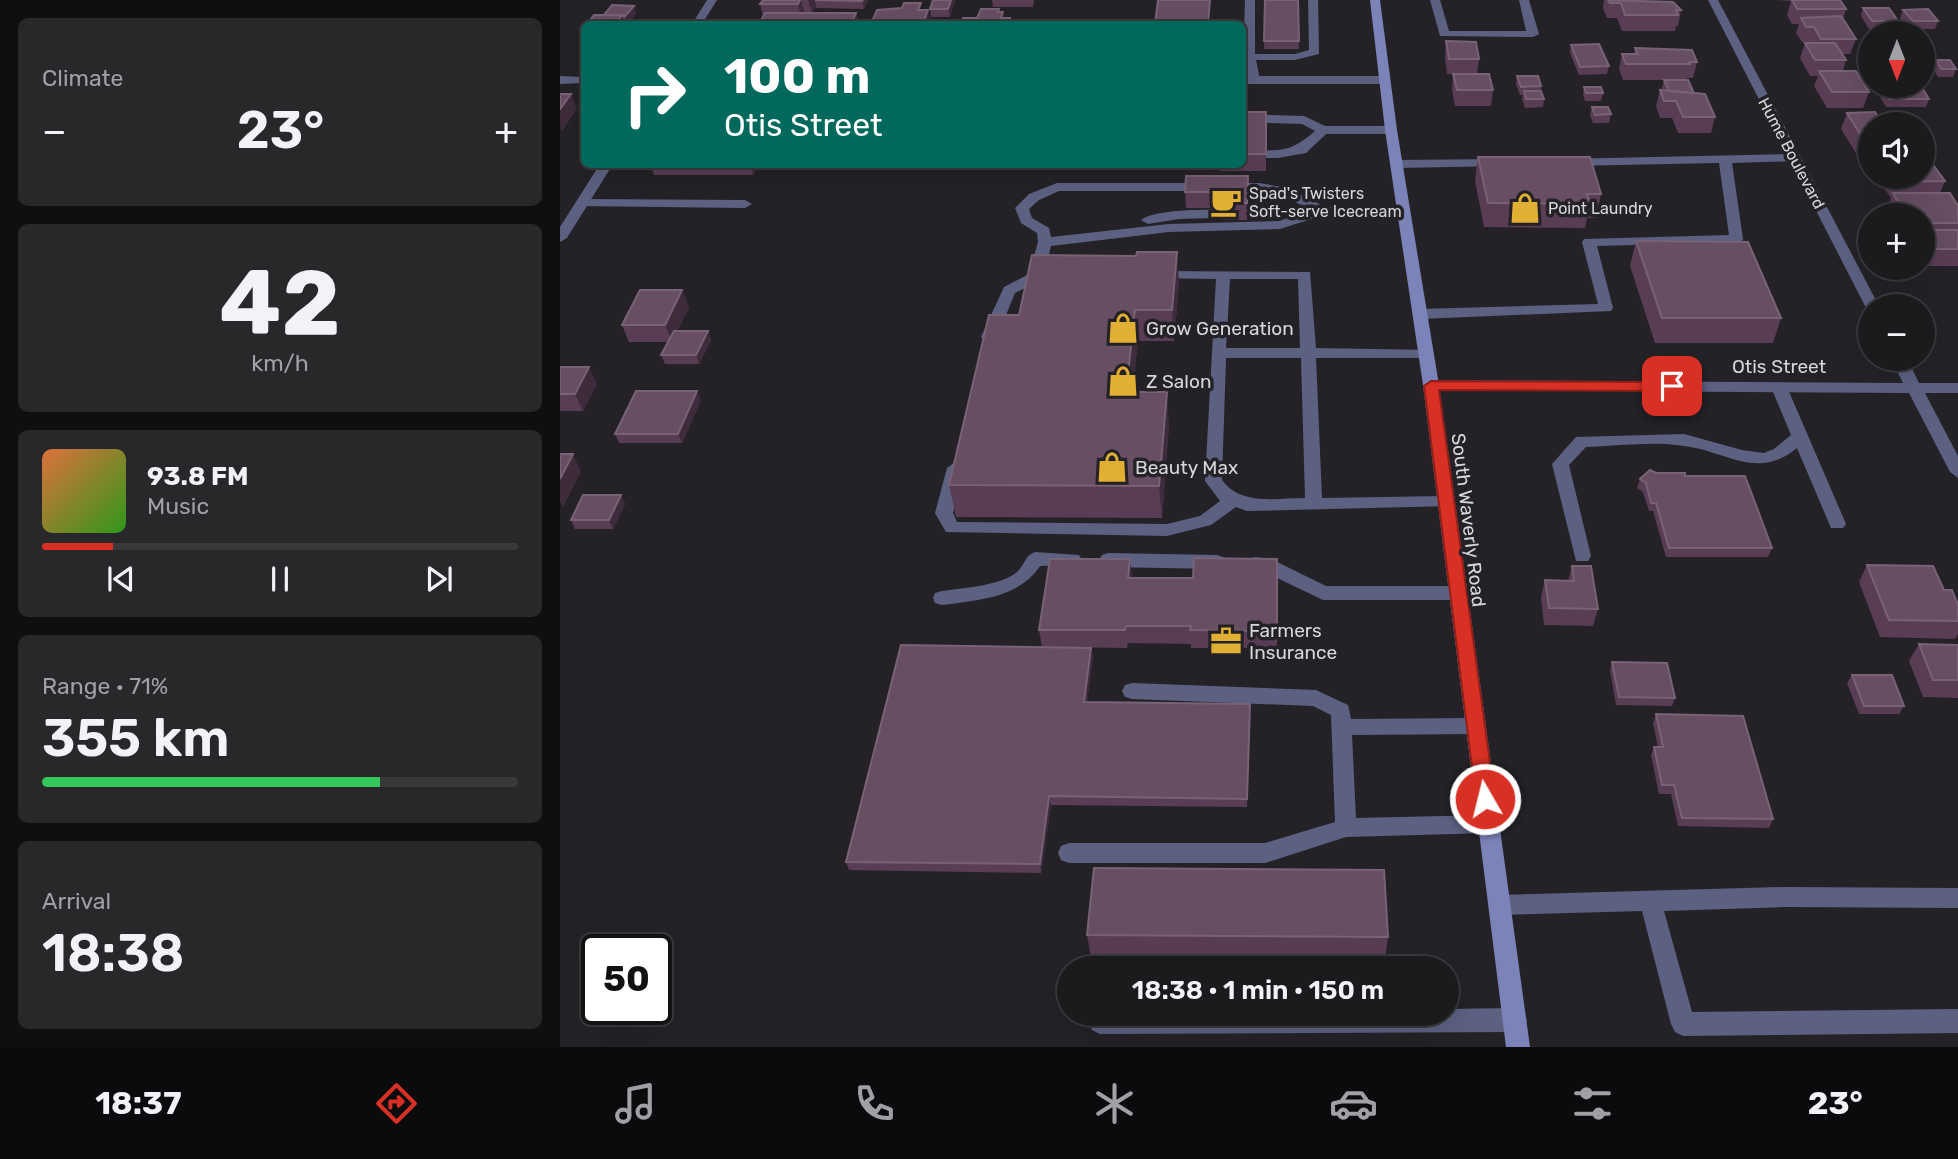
<!DOCTYPE html>
<html lang="en">
<head>
<meta charset="utf-8">
<style>
	:root { --surface:#1b1a1d; --page:#28272a; --text:#f1f3f6; --muted:#a0a1a4; --line:#39383b; --accent:#d93025 }
	body { margin:0; font-family:Rubik,sans-serif; background:var(--page); color:var(--text); height:100vh; display:flex; flex-direction:column; font-size:26px; white-space:nowrap }
	* { box-sizing:border-box; margin:0 }
	p { font-size:23px; color:var(--muted) }
	.icon { flex:none; width:38px; height:38px; fill:none; stroke:currentColor; stroke-width:2; stroke-linecap:round; stroke-linejoin:round }
	.map { position:relative; flex:1; overflow:hidden }
	.details { display:flex; flex-direction:column; gap:18px; padding:18px; background:#0f0e10; width:560px }
	.details>* { flex:none }
	.guide { position:absolute; left:21px; top:21px; width:665px; height:147px; border-radius:10px; box-shadow:0 7px 28px #0002,0 0 0 2px var(--line); background:#00695c; color:#fff; overflow:hidden }
	.needle { width:46px; rotate:180deg }
	.fabs { position:absolute; left:1298px; top:21px; display:grid; gap:14px }
	.fabs a { display:grid; place-items:center; width:77px; height:77px; border-radius:50%; background:var(--surface); box-shadow:0 7px 28px #0002,0 0 0 2px var(--line); font-size:35px }
	.speed { position:absolute; left:21px; top:934px; display:flex; gap:14px; font-size:35px; font-weight:700; text-align:center }
	.speed>* { display:grid; place-content:center; width:91px; height:91px; border-radius:50%; background:var(--surface); box-shadow:0 7px 28px #0002,0 0 0 2px var(--line); line-height:1 }
	.speed .limit { border:4px solid #111; border-radius:10px; background:#fff; color:#111 }
	.pin { position:absolute; display:grid; place-items:center; width:60px; height:60px; color:#fff; margin:-30px; border-radius:14px; box-shadow:0 4px 10px #0006 }
	.me { position:absolute; width:77px; margin:-38px; rotate:352deg; stroke-linejoin:round; filter:drop-shadow(0 0 5px #0008) }
	.turn { display:flex; align-items:center; gap:24px; height:147px; padding:0 28px; font-size:32px }
	.turn .icon { width:91px; height:91px; stroke-width:2.5 }
	.turn b { display:block; font-size:49px; line-height:60px }
	.big { font-size:52px; font-weight:600; line-height:1.1 }
	.details .widget { flex:1; display:flex; flex-direction:column; justify-content:center; gap:10px; min-width:0; padding:0 24px; border-radius:10px; background:var(--page) }
	.details .dial { align-items:center; gap:0 }
	.dial b { font-size:91px; line-height:1 }
	.song { display:flex; align-items:center; gap:21px }
	.cover { width:84px; height:84px; border-radius:10px; background:linear-gradient(135deg,hsl(20 70% 55%),hsl(110 70% 35%)) }
	.played { height:7px; border-radius:4px; background:linear-gradient(90deg,var(--accent) 15%,var(--line) 15%) }
	.keys { display:flex; justify-content:space-around; direction:ltr }
	.heat { display:flex; justify-content:space-between; align-items:center; font-size:38px; direction:ltr }
	.charge { height:10px; border-radius:5px; background:linear-gradient(90deg,#34c759 71%,var(--line) 0) }
	.trip { position:absolute; left:497px; top:956px; width:402px; height:70px; border-radius:35px; background:var(--surface); box-shadow:0 7px 28px #0002,0 0 0 2px var(--line); font-weight:600; line-height:70px; text-align:center }
	.tab-bar { display:flex; height:112px; justify-content:space-around; align-items:center; background:#0b0a0c; color:var(--muted) }
	.tab-bar .icon { width:49px; height:49px }
	.tab-bar .active { color:var(--accent) }
	.tab-bar b { font-size:32px; color:var(--text) }
	main { display:flex; flex:1; min-height:0 }
	.map>svg:first-child { display:block }
</style>
</head>
<body>
<main>
<section class="details">
<div class="widget"><p>Climate</p>
<div class="heat"><a>−</a><b class="big">23°</b><a>+</a></div>
</div>
<div class="widget dial"><b>42</b><p>km/h</p></div>
<div class="widget">
<div class="song"><i class="cover"></i><div><b>93.8 FM</b><p>Music</p></div></div>
<div class="played"></div>
<div class="keys"><svg class="icon" aria-label="previous" viewBox="0 0 24 24"><path d="M18 5L8 12l10 7zM5 5v14"/></svg><svg class="icon" aria-label="pause" viewBox="0 0 24 24"><path d="M8 5v14M16 5v14"/></svg><svg class="icon" aria-label="next" viewBox="0 0 24 24"><path d="M6 5l10 7-10 7zM19 5v14"/></svg></div>
</div>
<div class="widget"><p>Range · 71%</p><b class="big">355 km</b><div class="charge"></div></div>
<div class="widget"><p>Arrival</p><b class="big">18:38</b></div>
</section>
<div class="map">
<svg width="1398" height="1047" viewBox="0 0 1398 1047">
	<rect width="100%" height="100%" fill="#242227"/>
	<g fill="none" stroke-linecap="round" stroke-linejoin="round">
		<path fill="#5c6182" fill-rule="evenodd" d="M685,0H695V54H735L749,50L748,0H758L759,54L735,60H696L700,80L690,83L683,57Z
			M870,0H880L889,31H966L959,0H969L979,34L973,37L880,36Z
			M682,114L744,116L765,126H831L837,130L831,134H766L746,153L718,158H682V150C717,150 728,155 755,131L742,124L682,122Z
			M1235,154L1241,158L1240,161L1172,163L1183,239L1181,242L1037,246L1053,308L1051,311L860,319L853,314L860,309L1038,304L1022,242L1024,239L1169,235L1159,163L1008,166L1002,162L1003,159Z
			M941,159L946,160V166L836,168L830,164L836,160Z
			M497,183H699L728,188L765,207L844,208L851,212L844,216L764,215L720,229L609,232L491,246L483,279L455,293L437,337L434,340H424L421,337L444,287L469,274L478,242L477,233L461,223L455,208L469,194ZM499,191H699L719,194L751,210L719,221L609,224L491,237L489,228L472,218L469,209L479,200Z
			M23,199L185,200L192,204L185,208L18,206V200Z
			M686,210L691,211V217L619,219L588,224L581,220C597,207 663,210 686,210Z
			M597,271L750,272L756,348L871,350L874,353L866,358H756L762,498L885,496L894,502L891,506L687,511L676,507L651,525L607,536L386,532L375,513L387,468L395,462L403,468L393,513L397,522L607,524L640,516L660,501L645,481L656,279L592,278L590,275ZM670,279H738L740,348H666ZM666,358H741L745,498C716,498 681,506 662,480Z
			M1219,382L1227,387L1286,524L1283,528H1271L1237,448C1197,481 1167,451 1124,446C1093,441 1058,446 1026,447L1009,465L1031,556L1028,561H1016L992,464L1016,437L1124,434L1182,450L1204,453L1214,449L1231,435L1211,387Z
			M475,552L519,555L522,560L519,565L480,566C459,598 418,600 382,605L375,603L373,598L375,593L382,591C403,588 440,586 457,572C465,565 464,556 475,552Z
			M548,553L657,555L663,557L666,562L663,567L657,569L548,567L542,565L539,560L542,555Z
			M695,557L711,559L766,586H898L904,588L907,593L904,598L898,600H763L703,571L689,569L686,564L689,559Z
			M572,683L756,690L788,705L791,719L915,718L922,720L925,726L922,732L915,734L792,735L796,818L929,815L937,817L940,824L937,831L929,833L786,837L705,863H509L501,860L498,853L501,846L509,843H705L775,822L771,715L753,706L572,699L565,697L562,691L565,685Z
			M1224,887L1398,888V908L1224,907L1104,911L1132,1012L1398,1009V1033L1123,1036L1115,1032L1111,1024L1082,911L940,915L932,912L929,905L932,898L940,895Z
			M955,1008L963,1012L967,1020L963,1028L955,1032L540,1034L532,1030L528,1022L533,1013H887V1009Z"/>
		<path fill="#5c6182" fill-rule="evenodd" d="M147,0H157L142,24H132Z
			M1148,0H1158L1319,306H1311V310L1305,306Z
			M0,76L24,77V83L0,84Z
			M682,76H824L830,80L824,84H682Z
			M40,164H53L7,238L0,242V227Z
			M1331,359H1347L1359,383H1398V393H1365L1398,456V478L1390,472L1349,393L871,390L863,385L871,380L1343,383Z"/>
		<path fill="#7c83b8" fill-rule="evenodd" d="M810,0H820L837,130L879,385L970,1047H946L863,385L825,130Z"/>
	</g>
	<path fill="#593d55" d="M203,0H308L304,9L256,8V6L252,13H296L298,24H199L203,16L200,4Z
		M373,0H395L390,17H371L370,9Z
		M432,0H474L473,7H433Z
		M705,0H738L739,49H704Z
		M1044,0H1076V1L1121,10L1118,26H1116L1115,31H1062L1057,18H1047L1043,8Z
		M1217,0H1280L1286,9L1283,19L1296,39L1290,54H1282L1286,60L1283,71L1309,92L1303,108H1267L1254,86L1258,76H1250L1240,58L1245,43L1249,42H1242L1236,33L1239,24H1232L1227,15L1231,1Z
		M74,6L76,14L68,24H27L44,15Z
		M1303,8L1338,21L1335,29H1309L1301,16Z
		M1343,10L1378,21L1375,29H1350L1340,18Z
		M886,41L919,59L917,74L933,90L931,106H895L892,90L893,74H887L885,57Z
		M1011,45L1049,66L1047,74L1019,75L1010,53Z
		M1075,48L1137,62L1133,78H1127L1126,80H1063L1059,69L1062,54H1074Z
		M1376,60L1396,69L1393,77H1378L1373,68Z
		M1363,66L1367,72L1364,80H1363Z
		M957,76L981,86V91L984,99L983,107L965,108L962,99L963,95H960L956,84Z
		M1104,80L1134,93L1155,117L1151,133H1118L1112,118H1100L1096,106L1100,90L1103,91L1102,88Z
		M1321,86L1369,99L1366,107H1326L1318,93Z
		M1024,87L1043,93L1041,101H1025L1023,95Z
		M1032,107L1051,114L1049,123H1033L1030,115Z
		M682,112H706V171H660V164H682Z
		M1287,113L1311,124V166H1304L1281,129Z
		M918,157L1041,194L1036,218H1027L1025,228L924,227L915,181Z
		M90,164H198L193,175H94Z
		M688,176L687,220H663V208H626L625,192Z
		M1323,177H1363L1385,181L1380,193L1398,206V266H1368L1365,261H1363V215H1329L1326,210L1331,198L1320,183Z
		M1076,241L1221,318L1213,343H1095L1070,266Z
		M619,283L614,341H578L572,392L609,424L602,518L396,517L389,485L459,315Z
		M122,290L129,307L117,331H148L151,340L139,364H105L101,355L108,342H69L62,325Z
		M0,367L37,384L23,411H0Z
		M141,400L122,443H59L55,434Z
		M1125,476L1212,548L1208,557H1106L1093,511H1089L1083,492L1077,488L1080,479Z
		M61,495L65,504L53,529H15L11,520Z
		M717,559V648H631V644L568,643L567,648L495,647L533,656L527,702L690,704L687,807L491,805L481,873L289,870L286,862L482,647L479,630L572,578H633Z
		M1307,565L1384,590L1398,605V634L1395,639L1320,637L1299,582Z
		M1012,566L1038,609L1033,626L984,625L981,597L985,580L1008,581Z
		M1359,644L1398,645V698L1363,697L1349,661Z
		M1052,662L1115,698L1112,706L1056,705L1050,670Z
		M1292,675L1344,706L1339,714H1299L1287,683Z
		M1096,714L1213,819L1209,828L1118,826L1111,794H1099L1091,755L1094,747H1098L1093,723Z
		M527,935L828,937L825,959L531,957Z"/>
	<path fill="#3e2c3d" d="M240,0H241L245,14L242,20L238,4Z
		M248,0H255L256,6L252,14Z
		M303,0H308L304,9L302,1Z
		M391,0H395L390,17L388,9Z
		M74,6L76,14L68,24L65,16Z
		M368,10L371,24H363Z
		M296,13L298,24H291Z
		M62,15L65,24H55Z
		M11,94L17,109L2,131L0,126V109Z
		M190,164H198L193,175Z
		M617,252L619,283L614,341L612,310Z
		M122,290L129,307L112,342L105,325Z
		M575,310L578,341L569,424L566,392Z
		M148,331L151,340L139,364L136,355Z
		M29,367L37,384L23,411L15,394Z
		M137,391L141,400L122,443L118,434Z
		M607,392L609,424L602,518L599,486Z
		M13,454L21,472L3,507L0,501V479Z
		M61,495L65,504L53,529L49,520Z
		M570,559L572,576L570,595L568,578Z
		M531,648L533,656L526,711L524,702Z
		M489,796L491,805L481,873L480,864Z"/>
	<path fill="#674e63" stroke="#786376" stroke-width="2" d="M203,0H240L238,4H200Z
		M255,0H303L302,1Z
		M373,0H391L388,9H370Z
		M598,0H650L648,24H595Z
		M705,0H738L739,41H704Z
		M1048,0L1113,2L1121,10H1116L1118,15H1065L1061,3H1050Z
		M1232,0H1280L1286,9H1237Z
		M344,3H361L358,10H368L363,24H311L317,10L342,8Z
		M52,5L74,6L65,16H61L62,15H44Z
		M1303,8H1329L1338,21H1312Z
		M421,9H439L438,12H443L441,18H450L448,24H400L403,18H417Z
		M1368,9L1378,21H1353L1343,10Z
		M205,13H296L291,24H199Z
		M34,15H62L55,24H27Z
		M1281,16L1296,39H1261L1254,27H1246L1241,18Z
		M886,41L916,42L919,59H889Z
		M1245,43H1275L1286,60H1255Z
		M1039,44L1049,66L1020,67L1011,45Z
		M1075,48L1132,50L1137,62H1129L1130,64H1066L1062,54H1078Z
		M1376,60H1390L1396,69H1381Z
		M1259,71H1296L1309,92H1272Z
		M893,74H929L933,90H897Z
		M957,76H978L981,86L961,87Z
		M1104,80H1128L1134,93L1109,91Z
		M1321,86H1361L1369,99H1329Z
		M1024,87H1041L1043,93H1026Z
		M1100,90L1145,94L1155,117H1123L1116,101H1104Z
		M964,91H981L984,99H966Z
		M0,94H11L0,109Z
		M1032,107H1048L1051,114L1035,115Z
		M682,112H706V154H682Z
		M1315,112L1323,124H1311L1310,150L1287,113Z
		M918,157H1030L1041,194H1027L1030,204L928,203Z
		M1374,166L1385,181L1336,182L1333,177H1363V167Z
		M626,176H688L687,203H662L663,192H625Z
		M1333,193H1390L1398,206V223H1371L1367,215H1345Z
		M1363,230H1398V249H1375L1372,244H1363Z
		M1076,241L1188,242L1221,318H1102Z
		M577,252H617L612,310H575L566,392H607L599,486L389,485L429,315H459L472,255L576,256Z
		M80,290H122L105,325H62Z
		M114,331H148L136,355H101Z
		M0,367H29L15,394H0Z
		M76,391H137L118,434H55Z
		M0,454H13L0,479Z
		M1090,470L1096,473H1125V476H1185L1212,548H1109L1096,503H1091L1086,483L1080,479Z
		M23,495H61L49,520H11Z
		M634,558L717,559V631L630,630L631,626H566L565,630H479L490,559H570L568,578H633Z
		M1307,565L1373,566L1384,590H1392L1398,605V621L1329,620Z
		M1012,566H1031L1038,609L989,608L985,580L1014,581Z
		M1359,644L1398,645V680H1373Z
		M341,645L531,648L524,702L690,704L687,799L489,796L480,864L286,862Z
		M1052,662L1107,663L1115,698L1059,697Z
		M1292,675H1332L1344,706H1304Z
		M1096,714L1183,716L1213,819L1122,818L1114,785H1102L1094,747H1103Z
		M534,868L824,870L828,937L527,935Z"/>
	<path fill="#d93025" stroke="#8d1f18" stroke-width="2" d="M871,381L1112,382L1119,386L1112,391L879,390L935,799L932,805L925,807L918,805L916,799L864,386Z"/>
	<defs>
		<symbol id="cafe-bare" viewBox="-9 -9 18 18"><path d="M-5.5-4.5H6V0H3Q3 3.5 0 3.5H-2.5Q-5.5 3.5-5.5 0ZM3-3.2v2h1.7v-2ZM-6 4.5H4V6H-6Z" fill="#e1af34" stroke="#242227" stroke-width="2.5" paint-order="stroke"/></symbol>
		<symbol id="shop-bare" viewBox="-9 -9 18 18"><path d="M-5-2.5h2.3a2.7 3.5 0 0 1 5.4 0H5L5.5 6h-11ZM-1.5-2.5h3a1.5 2.3 0 0 0-3 0Z" fill="#e1af34" stroke="#242227" stroke-width="2.5" paint-order="stroke"/></symbol>
		<symbol id="office-bare" viewBox="-9 -9 18 18"><path d="M-6-3h4V-5.5h4V-3h4V5H-6ZM-1-4.5V-3h2v-1.5ZM-6 0V1H6V0Z" fill="#e1af34" stroke="#242227" stroke-width="2.5" paint-order="stroke"/></symbol>
	</defs>
	<g fill-rule="evenodd">
		<use href="#cafe-bare" x="644" y="180" width="44" height="44"/>
		<use href="#shop-bare" x="943" y="186" width="44" height="44"/>
		<use href="#shop-bare" x="541" y="306" width="44" height="44"/>
		<use href="#shop-bare" x="541" y="359" width="44" height="44"/>
		<use href="#shop-bare" x="530" y="445" width="44" height="44"/>
		<use href="#office-bare" x="644" y="619" width="44" height="44"/>
	</g>
	<g text-anchor="middle" stroke-width="7" stroke-linejoin="round" paint-order="stroke">
		<g font-size="16" fill="#d7d6d9" stroke="#242227">
			<text transform="translate(1232 153) rotate(62)" y="6">Hume Boulevard</text>
		</g>
		<g font-size="16" fill="#d7d6d9" stroke="#242227" text-anchor="start">
			<text x="689" y="199">Spad's Twisters<tspan x="689" dy="18">Soft-serve Icecream</tspan></text>
			<text x="988" y="214">Point Laundry</text>
		</g>
		<g font-size="19" fill="#d7d6d9" stroke="#242227" text-anchor="start">
			<text x="586" y="335">Grow Generation</text>
			<text x="586" y="388">Z Salon</text>
			<text x="575" y="474">Beauty Max</text>
			<text x="689" y="637">Farmers<tspan x="689" dy="22">Insurance</tspan></text>
		</g>
		<g font-size="19" fill="#d7d6d9" stroke="#242227">
			<text x="1219" y="373">Otis Street</text>
			<text transform="translate(909 520) rotate(83)" y="7">South Waverly Road</text>
		</g>
	</g>
</svg>
<div class="fabs">
<a><svg class="needle" viewBox="-14 -14 28 28"><path d="M0-13l5 13h-10z" fill="#e53935"/><path d="M0 13l5-13h-10z" fill="#a0a1a4"/></svg></a>
<a><svg class="icon" aria-label="sound" viewBox="0 0 24 24"><path d="M4 9h4l5-4v14l-5-4H4zM17 9q2 3 0 6"/></svg></a>
<a>+</a>
<a>−</a>
</div>
<div class="speed"><div class="limit">50</div></div>
<div class="pin" style="left:1112px;top:386px;background:#d93025"><svg class="icon" aria-label="arrive" viewBox="0 0 24 24"><path d="M6 21V4h12l-3 4 3 4H6"/></svg></div>
<svg class="me" style="left:925px;top:799px" viewBox="-20 -20 40 40"><circle r="17" fill="#d93025" stroke="#fff" stroke-width="3"/><path d="M0-11L8 9 0 5-8 9z" fill="#fff"/></svg>
<div class="trip">18:38 · 1 min · 150 m</div>
<div class="guide">
<div class="turn"><svg class="icon" aria-label="right" viewBox="0 0 24 24"><path d="M7 20v-9h11M14 6l5 5-5 5"/></svg><div><b>100 m</b>Otis Street</div></div>
</div>
</div>
</main>
<nav class="tab-bar">
<b>18:37</b>
<svg class="icon active" aria-label="directions" viewBox="0 0 24 24"><path d="M12 3l9 9-9 9-9-9zM9 14v-3h6M13 9l2 2-2 2"/></svg>
<svg class="icon" aria-label="music" viewBox="0 0 24 24"><path d="M9 18V5l10-2v13"/><circle cx="6" cy="18" r="3"/><circle cx="16" cy="16" r="3"/></svg>
<svg class="icon" aria-label="phone" viewBox="0 0 24 24"><path d="M5 4h4l2 5-3 2q2 4 5 5l2-3 5 2v4C11 20 4 13 5 4z"/></svg>
<svg class="icon" aria-label="climate" viewBox="0 0 24 24"><path d="M12 3v18M4 7l16 10M4 17L20 7"/></svg>
<svg class="icon" aria-label="car" viewBox="0 0 24 24"><path d="M5 17H2v-5l4-1 3-4h7l3 4 3 1v5h-3M9 17h6M6 11h13"/><circle cx="7" cy="17" r="2"/><circle cx="17" cy="17" r="2"/></svg>
<svg class="icon" aria-label="filters" viewBox="0 0 24 24"><path d="M4 7h16M4 17h16"/><circle cx="9" cy="7" r="2"/><circle cx="15" cy="17" r="2"/></svg>
<b>23°</b>
</nav>
</body>
</html>
